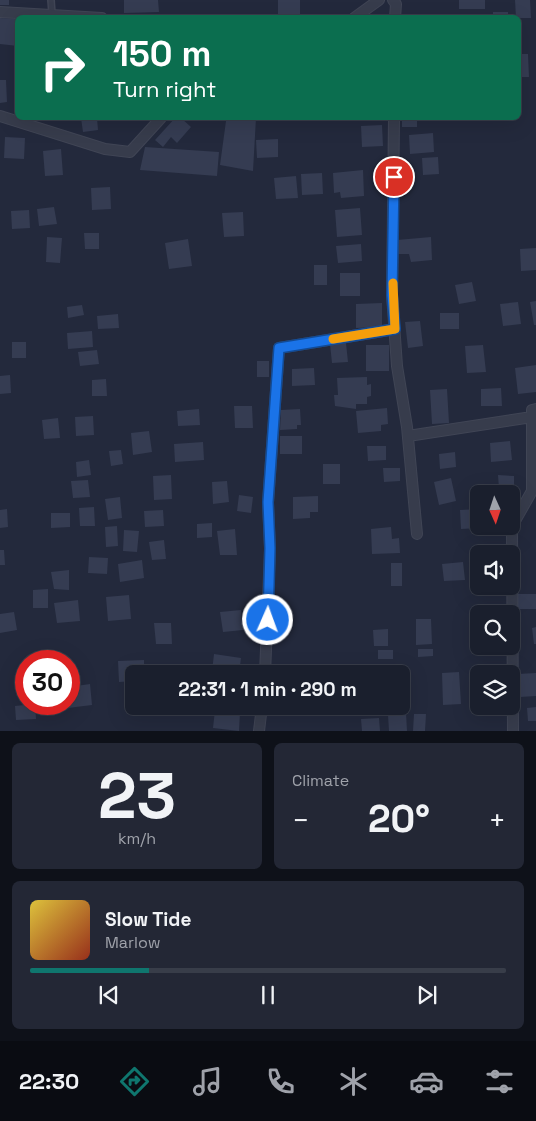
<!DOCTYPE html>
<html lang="en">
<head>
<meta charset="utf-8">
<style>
	:root { --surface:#1a1f2d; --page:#232735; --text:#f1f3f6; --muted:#9fa2aa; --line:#383d49; --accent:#0f766e }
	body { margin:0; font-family:"Space Grotesk",sans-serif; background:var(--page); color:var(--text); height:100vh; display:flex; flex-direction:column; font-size:19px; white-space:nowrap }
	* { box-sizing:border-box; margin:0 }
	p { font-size:16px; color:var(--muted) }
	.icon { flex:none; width:28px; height:28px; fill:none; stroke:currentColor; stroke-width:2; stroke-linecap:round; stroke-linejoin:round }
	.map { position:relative; height:731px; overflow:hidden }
	.panel { display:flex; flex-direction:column; gap:12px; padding:12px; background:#0e1119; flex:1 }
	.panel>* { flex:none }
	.top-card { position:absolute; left:15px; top:15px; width:506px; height:105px; border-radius:8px; box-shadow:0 5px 20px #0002,0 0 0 1px var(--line); background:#0b6e4f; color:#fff; overflow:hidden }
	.needle { width:32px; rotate:177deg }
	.buttons { position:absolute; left:470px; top:485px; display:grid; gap:10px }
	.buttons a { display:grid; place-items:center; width:50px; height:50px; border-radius:8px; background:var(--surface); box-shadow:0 5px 20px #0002,0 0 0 1px var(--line); font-size:25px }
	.speed { position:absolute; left:15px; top:650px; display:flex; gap:10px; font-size:25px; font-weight:700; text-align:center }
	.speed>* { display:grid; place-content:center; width:65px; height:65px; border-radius:50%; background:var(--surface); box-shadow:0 5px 20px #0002,0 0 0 1px var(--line); line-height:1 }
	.speed .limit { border:8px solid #d22; background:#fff; color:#111 }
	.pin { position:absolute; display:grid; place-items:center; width:42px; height:42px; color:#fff; margin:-21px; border:2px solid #fff; border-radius:50%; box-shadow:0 1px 5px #0007 }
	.me { position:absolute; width:55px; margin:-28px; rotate:2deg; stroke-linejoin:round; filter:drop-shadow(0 0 4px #0008) }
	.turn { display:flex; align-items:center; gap:18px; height:105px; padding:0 15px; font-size:22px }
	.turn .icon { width:65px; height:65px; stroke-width:2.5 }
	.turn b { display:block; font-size:35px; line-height:42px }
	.big { font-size:38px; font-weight:700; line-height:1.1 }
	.panel .tile { flex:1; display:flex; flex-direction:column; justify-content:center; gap:8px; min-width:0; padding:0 18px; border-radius:8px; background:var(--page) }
	.panel .dial { align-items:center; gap:0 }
	.dial b { font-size:65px; line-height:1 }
	.song { display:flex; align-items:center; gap:15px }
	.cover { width:60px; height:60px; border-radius:8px; background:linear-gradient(135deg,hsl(50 70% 55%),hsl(10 70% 35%)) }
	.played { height:5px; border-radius:2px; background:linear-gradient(90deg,var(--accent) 25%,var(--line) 25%) }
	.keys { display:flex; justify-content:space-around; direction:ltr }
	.heat { display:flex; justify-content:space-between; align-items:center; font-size:28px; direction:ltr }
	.panel .tiles { flex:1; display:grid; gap:12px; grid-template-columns:1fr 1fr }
	.tile:last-child { grid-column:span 2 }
	.trip { position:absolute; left:125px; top:665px; width:285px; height:50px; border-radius:8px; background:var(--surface); box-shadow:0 5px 20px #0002,0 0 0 1px var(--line); font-weight:700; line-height:50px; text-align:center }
	.tab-bar { display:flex; height:80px; justify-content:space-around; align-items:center; background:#0a0c12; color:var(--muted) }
	.tab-bar .icon { width:35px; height:35px }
	.tab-bar .selected { color:var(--accent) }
	.tab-bar b { font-size:22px; color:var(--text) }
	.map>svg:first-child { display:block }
</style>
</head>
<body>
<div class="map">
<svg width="536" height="731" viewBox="0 0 536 731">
	<rect width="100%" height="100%" fill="#23293c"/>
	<path fill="#353c52" d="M0,0H9V5H0Z
		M124,0H158L159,12L124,13Z
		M278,0H300V17H278Z
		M459,0H485V9H459Z
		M515,0H530L531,18H516Z
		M493,12H508V18H493Z
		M0,18L18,19V46L0,44Z
		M519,54H528L529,77H519Z
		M0,80H6L7,102L0,103Z
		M81,118H97L98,130L83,132Z
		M175,118H181L191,127L177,143L171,137L163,147L155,140Z
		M208,118H256L253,171L220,165L226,121Z
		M402,118H417V127H402Z
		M382,125L383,146L362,147L361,126Z
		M433,133L434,152L410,154L409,135Z
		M5,137L25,138L24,159L4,158Z
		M278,139V157L257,158L256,140Z
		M145,147L219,152L217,176L140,170Z
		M61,149L63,175L45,176L43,151Z
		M438,157L439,174L423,175L422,158Z
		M363,170L364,196L341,198L340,192L334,193L333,173Z
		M322,173L323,194L302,195L301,174Z
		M296,176L298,198L276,199L274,178Z
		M110,187L111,209L92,210L91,188Z
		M54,207L57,224L39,226L37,209Z
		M360,208L362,235L337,237L335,210Z
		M29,210L30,228L12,229L11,211Z
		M243,212L244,236L224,237L222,213Z
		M84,233H99V249H85Z
		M47,237L62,238L60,263L46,262Z
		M431,237L432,260L411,262L409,254H398L397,240Z
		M188,239L192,266L169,269L165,243Z
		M361,244L362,261L338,263L336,246Z
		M536,248V270L521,271L520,249Z
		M314,265H327V285H314Z
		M340,273H360V296H340Z
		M472,282L476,301L459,304L455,285Z
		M536,301V325H534L530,302Z
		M518,302L521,324L503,326L500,304Z
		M382,303V327L356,328V304Z
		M82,305L84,315L68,318L67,307Z
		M440,313H459V329H440Z
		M118,314L119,328L98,329L97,316Z
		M420,321L423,346L408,348L405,322Z
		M92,331L93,347L68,349L67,333Z
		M12,342H26V358H12Z
		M346,343L348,362L332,363L330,344Z
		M366,345H389V371H366Z
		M483,345L486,372L467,373L465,346Z
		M97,350L99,364L80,366L78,352Z
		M257,361H269V377H257Z
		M536,365V392L518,394L515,368Z
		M314,368L315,385L292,386V369Z
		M10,375L11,393L0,394V376Z
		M367,377V385L371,384V396L367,397V404H356V409L335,406L334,395H338L337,378Z
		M106,379L107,396H92V380Z
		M501,388L502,406H481V389Z
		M447,389L449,423L432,424L430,390Z
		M234,406H252L253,428H235Z
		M387,408L388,424L381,425V431L358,433L356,411Z
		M199,409L200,425L178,426L177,411Z
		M300,409L301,425H297V429L280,430L281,410Z
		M93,416L94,435L76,436L75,417Z
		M58,418L60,438L44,439L42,420Z
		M149,431L152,452L133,455L131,433Z
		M280,436H302V454H280Z
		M510,441L512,460L491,462L490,443Z
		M203,442L204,460L175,462L174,444Z
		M367,446H386V460L368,461Z
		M121,450L123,464L111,466L109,451Z
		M455,452L456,467L440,469L439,454Z
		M89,460L91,475L77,477L76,462Z
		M323,464H340V484H323Z
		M383,468H400V481L384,482Z
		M171,475L172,499L154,500L153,476Z
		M498,475L514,476V489H499Z
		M451,478L456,501L439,505L434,482Z
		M88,480L90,497L73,498L71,481Z
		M227,481L229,502L213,504L212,482Z
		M239,495L253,497L251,513L237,511Z
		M318,496V512H310V518L293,519V497Z
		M120,497L122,518L108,520L105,499Z
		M94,507L95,526H80L79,508Z
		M7,509L8,527L0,528V510Z
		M479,509V528L461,529L460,510Z
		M163,510L164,526L145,527L144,511Z
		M51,513H70V527L51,528Z
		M212,523V537L197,538V524Z
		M117,526L118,546L106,547L105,527Z
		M391,527L392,539L399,538L400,553L372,554L371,529Z
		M235,529L237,555H220L217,531Z
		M124,530L139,531L137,552L123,551Z
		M164,540L166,559L152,560L149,542Z
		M0,550H4L5,565H0Z
		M89,557L108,558L107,574L88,573Z
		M142,560L144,578L120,582L118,564Z
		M463,562L465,580L444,581L442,564Z
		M391,563H402V586H391Z
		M69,570V590L54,589L51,572Z
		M48,589V608H33V590Z
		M518,594H536V609H517Z
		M129,595L131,619L108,621L106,597Z
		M78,600L80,621L57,623L54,603Z
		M241,610L243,630L223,632L220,612Z
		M14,612L17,630L0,633V614Z
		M479,617V636L472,637L469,618Z
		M416,619H431L432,644L416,645Z
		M154,623H171L172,644H156Z
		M536,627V644H534L532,628Z
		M388,629V646H374L373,630Z
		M418,649H433V656L418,657Z
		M378,650H393V659H378Z
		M214,654L241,658L239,674L212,671Z
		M144,660V674H134V681L119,682L118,661Z
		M459,672L461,704L443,705L442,673Z
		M536,673V696L520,697L518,674Z
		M90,684L92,705L60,709L59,704H69V687Z
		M35,704L36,719L16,720L15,706Z
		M536,707V721H528L527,708Z
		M215,710L240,712L239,731L213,728Z
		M406,713L407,731H389L388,715Z
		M414,714H426L425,731H413Z
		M379,718L380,731H362L361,719Z"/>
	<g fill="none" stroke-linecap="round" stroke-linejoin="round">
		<defs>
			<path id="lane" d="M51,0L52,14"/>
			<path id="street" d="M393,0L396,4L395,18
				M0,12L102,18
				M354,18L379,0
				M0,116L105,149L130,152L161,118
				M394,118L392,295L397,366L407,427L417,534
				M408,436L532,417
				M265,674L270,549L268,503L279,348L395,329
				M259,731L262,706
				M513,731L512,526L532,491V410L536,409"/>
		</defs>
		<use href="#lane" stroke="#404555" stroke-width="8"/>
		<use href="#street" stroke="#404555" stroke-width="12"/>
		<use href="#lane" stroke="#373c4c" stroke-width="5"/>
		<use href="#street" stroke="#373c4c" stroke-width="10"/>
	</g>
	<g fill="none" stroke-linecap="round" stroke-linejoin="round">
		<defs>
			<path id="route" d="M268,620L270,548L268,502L279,348L395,329L392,295L394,177"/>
		</defs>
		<use href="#route" stroke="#114b97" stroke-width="12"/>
		<use href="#route" stroke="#1a73e8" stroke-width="9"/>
		<path stroke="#f59e0b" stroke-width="9" d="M333,339L395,329L393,283"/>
	</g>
</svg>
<div class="buttons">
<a><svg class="needle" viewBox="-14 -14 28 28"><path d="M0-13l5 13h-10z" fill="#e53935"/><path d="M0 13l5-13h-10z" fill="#9fa2aa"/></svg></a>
<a><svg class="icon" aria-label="sound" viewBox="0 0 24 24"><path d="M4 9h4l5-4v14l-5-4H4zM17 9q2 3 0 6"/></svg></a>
<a><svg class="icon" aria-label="search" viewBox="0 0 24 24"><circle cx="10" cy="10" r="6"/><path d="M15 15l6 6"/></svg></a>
<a><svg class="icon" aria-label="layers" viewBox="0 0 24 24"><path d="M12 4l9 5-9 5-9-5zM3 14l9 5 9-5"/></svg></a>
</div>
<div class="speed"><div class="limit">30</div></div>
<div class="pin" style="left:394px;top:177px;background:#d93025"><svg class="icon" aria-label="arrive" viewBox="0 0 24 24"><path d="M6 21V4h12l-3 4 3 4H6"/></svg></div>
<svg class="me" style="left:268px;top:620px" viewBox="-20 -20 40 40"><circle r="17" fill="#1a73e8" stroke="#fff" stroke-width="3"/><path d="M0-11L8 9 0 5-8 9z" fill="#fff"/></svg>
<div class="trip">22:31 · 1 min · 290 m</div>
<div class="top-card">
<div class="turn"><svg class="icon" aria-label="right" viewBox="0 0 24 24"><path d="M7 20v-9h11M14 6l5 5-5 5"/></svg><div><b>150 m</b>Turn right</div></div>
</div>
</div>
<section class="panel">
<div class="tiles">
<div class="tile dial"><b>23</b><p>km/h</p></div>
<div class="tile"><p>Climate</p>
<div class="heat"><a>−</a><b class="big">20°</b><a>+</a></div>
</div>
<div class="tile">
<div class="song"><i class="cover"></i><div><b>Slow Tide</b><p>Marlow</p></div></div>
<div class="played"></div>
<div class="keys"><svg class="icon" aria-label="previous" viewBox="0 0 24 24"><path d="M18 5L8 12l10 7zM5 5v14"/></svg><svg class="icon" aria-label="pause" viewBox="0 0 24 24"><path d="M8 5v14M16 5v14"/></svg><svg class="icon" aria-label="next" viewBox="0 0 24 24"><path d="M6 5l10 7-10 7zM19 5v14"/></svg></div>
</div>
</div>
</section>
<nav class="tab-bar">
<b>22:30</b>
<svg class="icon selected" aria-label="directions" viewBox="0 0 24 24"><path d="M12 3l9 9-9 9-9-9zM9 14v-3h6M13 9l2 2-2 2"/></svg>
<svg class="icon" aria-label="music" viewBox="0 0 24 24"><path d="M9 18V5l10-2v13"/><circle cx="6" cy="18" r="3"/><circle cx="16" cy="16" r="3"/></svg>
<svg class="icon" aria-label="phone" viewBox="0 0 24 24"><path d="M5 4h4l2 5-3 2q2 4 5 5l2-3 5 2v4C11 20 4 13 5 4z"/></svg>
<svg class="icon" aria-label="climate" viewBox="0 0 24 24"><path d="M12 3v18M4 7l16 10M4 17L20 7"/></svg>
<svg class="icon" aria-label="car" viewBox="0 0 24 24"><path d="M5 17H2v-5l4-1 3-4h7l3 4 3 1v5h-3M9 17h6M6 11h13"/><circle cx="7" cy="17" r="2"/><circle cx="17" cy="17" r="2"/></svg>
<svg class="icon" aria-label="filters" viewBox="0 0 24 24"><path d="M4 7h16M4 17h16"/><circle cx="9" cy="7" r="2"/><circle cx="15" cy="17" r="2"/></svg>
</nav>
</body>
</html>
